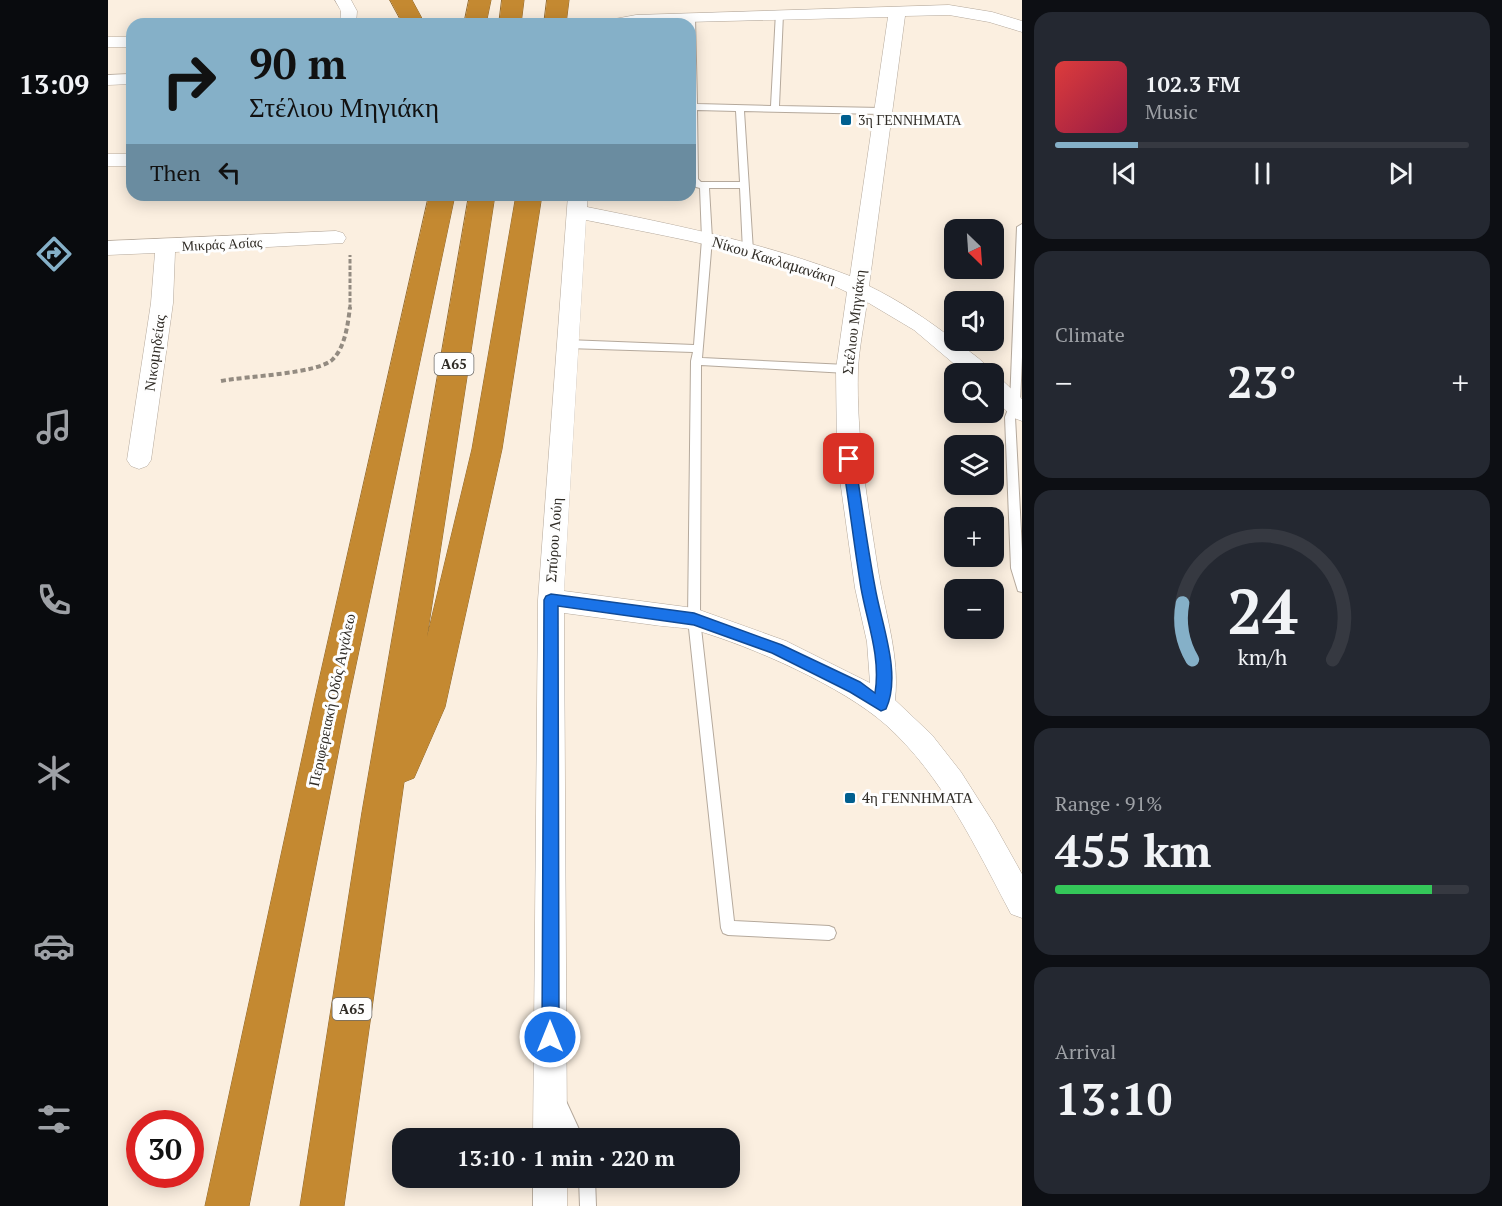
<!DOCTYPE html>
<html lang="en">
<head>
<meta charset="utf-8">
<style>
	:root { --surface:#171b24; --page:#242831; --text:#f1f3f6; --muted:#9ea1a6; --line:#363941; --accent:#85b0c8 }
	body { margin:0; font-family:"PT Serif",serif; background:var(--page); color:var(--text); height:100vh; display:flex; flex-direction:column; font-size:22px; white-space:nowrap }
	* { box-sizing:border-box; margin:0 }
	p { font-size:20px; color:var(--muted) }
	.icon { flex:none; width:33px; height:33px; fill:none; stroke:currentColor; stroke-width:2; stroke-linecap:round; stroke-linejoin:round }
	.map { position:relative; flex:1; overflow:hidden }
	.drawer { display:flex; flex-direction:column; gap:12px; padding:12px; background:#0d0f14; width:480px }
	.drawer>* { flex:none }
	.hud { position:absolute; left:18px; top:18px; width:570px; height:183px; border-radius:18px; box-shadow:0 3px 15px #0003; background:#85b0c8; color:#111; overflow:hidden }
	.needle { width:39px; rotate:155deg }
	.buttons { position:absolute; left:836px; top:219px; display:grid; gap:12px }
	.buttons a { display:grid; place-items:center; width:60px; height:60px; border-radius:12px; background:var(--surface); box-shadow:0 3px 15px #0003; font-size:30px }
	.speed { position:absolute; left:18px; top:1110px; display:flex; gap:12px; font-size:30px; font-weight:700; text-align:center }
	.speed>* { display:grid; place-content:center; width:78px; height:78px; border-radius:50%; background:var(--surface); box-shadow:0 3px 15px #0003; line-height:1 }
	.speed .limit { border:9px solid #d22; background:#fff; color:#111 }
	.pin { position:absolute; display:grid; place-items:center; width:51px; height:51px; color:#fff; margin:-26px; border-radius:12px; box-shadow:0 3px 9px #0006 }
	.me { position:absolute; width:66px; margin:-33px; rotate:0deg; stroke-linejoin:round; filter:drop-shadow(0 0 4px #0008) }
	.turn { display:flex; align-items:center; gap:21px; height:126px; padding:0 24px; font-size:27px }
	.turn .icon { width:78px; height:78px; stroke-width:2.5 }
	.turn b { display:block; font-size:42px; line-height:51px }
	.then { display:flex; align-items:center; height:57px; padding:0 24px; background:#0003; gap:12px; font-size:22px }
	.big { font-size:45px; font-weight:700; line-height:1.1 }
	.drawer .tile { flex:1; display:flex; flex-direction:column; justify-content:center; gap:9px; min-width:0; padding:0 21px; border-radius:18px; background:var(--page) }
	.drawer .dial { align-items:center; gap:0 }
	.dial svg { height:156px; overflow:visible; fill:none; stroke:var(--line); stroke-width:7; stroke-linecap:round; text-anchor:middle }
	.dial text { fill:var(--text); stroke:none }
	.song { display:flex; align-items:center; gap:18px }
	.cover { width:72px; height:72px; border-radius:9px; background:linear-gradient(135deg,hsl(0 70% 55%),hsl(340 70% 35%)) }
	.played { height:6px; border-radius:3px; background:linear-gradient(90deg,var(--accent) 20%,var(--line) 20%) }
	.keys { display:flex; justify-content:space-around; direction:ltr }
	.heat { display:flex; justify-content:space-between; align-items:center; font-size:33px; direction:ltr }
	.charge { height:9px; border-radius:4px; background:linear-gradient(90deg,#34c759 91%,var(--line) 0) }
	.trip { position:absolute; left:284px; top:1128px; width:348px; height:60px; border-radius:18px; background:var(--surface); box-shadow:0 3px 15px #0003; font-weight:700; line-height:60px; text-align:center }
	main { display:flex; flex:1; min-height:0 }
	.dock { display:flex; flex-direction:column; width:108px; justify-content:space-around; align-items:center; background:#090b0e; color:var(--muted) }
	.dock .icon { width:42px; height:42px }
	.dock .on { color:var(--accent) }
	.dock b { font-size:27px; color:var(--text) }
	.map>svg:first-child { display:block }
</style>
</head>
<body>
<main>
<nav class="dock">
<b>13:09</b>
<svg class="icon on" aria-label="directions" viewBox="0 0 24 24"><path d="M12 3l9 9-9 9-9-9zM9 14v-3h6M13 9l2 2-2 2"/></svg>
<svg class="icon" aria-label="music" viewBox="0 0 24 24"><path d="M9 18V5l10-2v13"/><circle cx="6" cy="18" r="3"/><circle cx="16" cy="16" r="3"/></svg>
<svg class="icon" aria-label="phone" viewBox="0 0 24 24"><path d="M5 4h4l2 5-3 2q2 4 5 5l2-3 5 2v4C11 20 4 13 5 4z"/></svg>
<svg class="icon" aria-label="climate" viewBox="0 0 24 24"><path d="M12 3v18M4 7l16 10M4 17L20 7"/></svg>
<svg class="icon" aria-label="car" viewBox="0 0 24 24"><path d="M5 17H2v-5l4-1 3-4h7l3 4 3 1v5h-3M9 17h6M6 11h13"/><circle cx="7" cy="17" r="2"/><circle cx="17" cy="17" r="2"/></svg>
<svg class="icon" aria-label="filters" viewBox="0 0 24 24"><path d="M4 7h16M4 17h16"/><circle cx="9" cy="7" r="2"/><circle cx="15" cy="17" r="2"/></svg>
</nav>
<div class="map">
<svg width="914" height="1206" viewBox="0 0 914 1206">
	<rect width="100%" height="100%" fill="#fbefe0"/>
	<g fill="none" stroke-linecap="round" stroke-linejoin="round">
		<defs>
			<path id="lane" d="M668,12L675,14L671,106L773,108L777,111L773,114L636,111L645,251L643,253L640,254L635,251L632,188H601L604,239L594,358L739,365L744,369L739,373L593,365L592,619L626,921L721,926L726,928L728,933L726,938L721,940L620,935L615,933L613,928L580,619L583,361L585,352L459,348L454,344L459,340L586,345L594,239L592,188L588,187L582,181V24H579V17L583,15L587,17L589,104L663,106ZM589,110L628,111L632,182H593L590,179Z
				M914,224V357L912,404L907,417L914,550V592L910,591L903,568L897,417L902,404L909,227Z
				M453,1098L458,1101L475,1138H459L445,1106L448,1101Z
				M471,1178H487L488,1206H472Z"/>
			<path id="street" d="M227,0H243L249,11L248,24H232L233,11Z
				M841,5L884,12L914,21V32L881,22L841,15L797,16L761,286C792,301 820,320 846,340C858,350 876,359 884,374H858L806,330L759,302C756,325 751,348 750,370C748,438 760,504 770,570C777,614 792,656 787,700L824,735L853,772L886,824L914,874V918L903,914C868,848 834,775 778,725C734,686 643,646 587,630C574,627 559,627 546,625C516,621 486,617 456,613L459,1138H425L430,600L460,195H480L479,207C568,225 657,243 742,276L780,17L499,24L501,20L528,15ZM478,220C566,238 659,252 739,292L728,369L729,458L747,588L759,642L762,683L678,641L586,608L456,591Z
				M0,37H24V47H0Z
				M24,74V84L0,85V75Z
				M0,154H24V166H0Z
				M228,231L235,233L238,238L235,243L67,252L65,303L43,460L39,466L31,469L23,466L19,460L43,303L47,253L0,255V241Z
				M885,377L893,379L914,399V421L906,418L885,398Z
				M425,1178H459V1206H425Z"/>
			<path id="highway" d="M282,0H304L317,24H295Z
				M361,0H383L378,24H356Z
				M394,0H416L413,24H391Z
				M439,0H461L458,24H436Z
				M321,195H347L241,698L141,1206H97L207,698Z
				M361,195H387L319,637L364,449L408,195H434L394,449L337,707L306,778L296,782L236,1206H192L254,812Z"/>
		</defs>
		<use href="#lane" stroke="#b5a99c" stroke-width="2"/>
		<use href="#street" stroke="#b5a99c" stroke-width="1"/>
		<use href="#highway" stroke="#90682d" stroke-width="1"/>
		<path stroke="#938b81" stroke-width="3" stroke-dasharray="4.5 2" stroke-linecap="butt" d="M242,309V255"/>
		<path stroke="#938b81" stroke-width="4" stroke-dasharray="5 3" stroke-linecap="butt" d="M113,381C138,376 211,374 225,359C237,347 240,324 242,307"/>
		<use href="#lane" fill="#fff" fill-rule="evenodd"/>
		<use href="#street" fill="#fff" fill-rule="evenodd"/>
		<use href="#highway" fill="#c48931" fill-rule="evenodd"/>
	</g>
	<path fill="#1a73e8" stroke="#114b97" stroke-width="1.5" d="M741,454L747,459C753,501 759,544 767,587C773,623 794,674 778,709L773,711L742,692L664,653L586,625L450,606L451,1037L448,1043L442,1046L436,1043L434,1037L436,600L438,596L443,594L586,613L674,645L752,682L767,693C773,657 759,622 753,588C746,545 741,501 734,459Z"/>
	<g fill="#005f8f" stroke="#fefefe" stroke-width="2">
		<rect x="732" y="114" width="12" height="12" rx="3"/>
		<rect x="736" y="792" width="12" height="12" rx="3"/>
	</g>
	<g text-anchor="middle" stroke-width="6" stroke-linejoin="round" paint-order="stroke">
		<g font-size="14" fill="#302c26" stroke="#fefefe" text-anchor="start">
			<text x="750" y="125">3η ΓΕΝΝΗΜΑΤΑ</text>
		</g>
		<g font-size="14" fill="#302c26" stroke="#fefefe">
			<text transform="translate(114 244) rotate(-3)" y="5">Μικράς Ασίας</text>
		</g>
		<g fill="#fefefe" stroke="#6e6b67" stroke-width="1.5">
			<rect x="326.5" y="353" width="39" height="22" rx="4.5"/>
			<rect x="224.5" y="998" width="39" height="22" rx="4.5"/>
		</g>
		<g font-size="14" font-weight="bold" fill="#302c26">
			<text x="346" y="369">Α65</text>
			<text x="244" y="1014">Α65</text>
		</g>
		<g font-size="15" fill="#302c26" stroke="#fefefe">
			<text transform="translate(666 260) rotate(17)" y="5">Νίκου Κακλαμανάκη</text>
			<text transform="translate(746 322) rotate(-83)" y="5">Στέλιου Μηγιάκη</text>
			<text transform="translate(47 353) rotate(-82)" y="5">Νικομηδείας</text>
			<text transform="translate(446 540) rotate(-86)" y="5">Σπύρου Λούη</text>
			<text transform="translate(224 700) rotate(-78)" y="5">Περιφερειακή Οδός Αιγάλεω</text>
		</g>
		<g font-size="15" fill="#302c26" stroke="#fefefe" text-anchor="start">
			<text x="754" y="803">4η ΓΕΝΝΗΜΑΤΑ</text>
		</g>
	</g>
</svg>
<div class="buttons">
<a><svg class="needle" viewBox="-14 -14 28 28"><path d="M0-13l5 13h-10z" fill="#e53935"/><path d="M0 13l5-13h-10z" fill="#9ea1a6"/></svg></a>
<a><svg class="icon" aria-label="sound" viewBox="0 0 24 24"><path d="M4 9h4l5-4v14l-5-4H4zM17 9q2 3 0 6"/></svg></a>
<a><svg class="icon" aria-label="search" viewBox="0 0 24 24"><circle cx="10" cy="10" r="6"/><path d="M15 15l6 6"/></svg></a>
<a><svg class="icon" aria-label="layers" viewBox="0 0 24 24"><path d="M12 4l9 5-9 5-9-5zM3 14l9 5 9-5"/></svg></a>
<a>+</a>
<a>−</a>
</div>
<div class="speed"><div class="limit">30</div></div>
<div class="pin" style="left:741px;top:459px;background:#d93025"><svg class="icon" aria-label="arrive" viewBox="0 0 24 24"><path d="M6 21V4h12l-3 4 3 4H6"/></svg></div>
<svg class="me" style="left:442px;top:1037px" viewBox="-20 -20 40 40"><circle r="17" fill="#1a73e8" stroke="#fff" stroke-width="3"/><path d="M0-11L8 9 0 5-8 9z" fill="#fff"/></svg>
<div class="trip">13:10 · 1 min · 220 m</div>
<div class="hud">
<div class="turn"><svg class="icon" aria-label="right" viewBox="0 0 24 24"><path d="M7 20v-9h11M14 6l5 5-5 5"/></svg><div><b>90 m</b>Στέλιου Μηγιάκη</div></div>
<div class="then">Then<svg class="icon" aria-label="left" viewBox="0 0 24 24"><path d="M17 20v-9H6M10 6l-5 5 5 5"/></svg></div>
</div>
</div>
<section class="drawer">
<div class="tile">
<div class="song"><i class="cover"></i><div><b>102.3 FM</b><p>Music</p></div></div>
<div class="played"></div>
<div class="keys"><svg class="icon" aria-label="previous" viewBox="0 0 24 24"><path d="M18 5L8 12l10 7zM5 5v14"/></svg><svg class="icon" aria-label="pause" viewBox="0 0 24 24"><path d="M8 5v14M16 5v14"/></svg><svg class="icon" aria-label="next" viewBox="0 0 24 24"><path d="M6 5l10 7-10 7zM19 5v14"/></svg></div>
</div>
<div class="tile"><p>Climate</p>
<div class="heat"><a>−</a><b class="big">23°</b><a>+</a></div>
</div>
<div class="tile dial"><svg viewBox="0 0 100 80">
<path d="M14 69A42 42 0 1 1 86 69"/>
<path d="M14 69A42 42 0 0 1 9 40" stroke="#85b0c8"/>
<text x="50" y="56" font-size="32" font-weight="700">24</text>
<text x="50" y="72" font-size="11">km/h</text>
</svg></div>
<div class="tile"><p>Range · 91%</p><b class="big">455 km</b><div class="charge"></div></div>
<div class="tile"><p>Arrival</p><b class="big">13:10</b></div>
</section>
</main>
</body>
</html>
